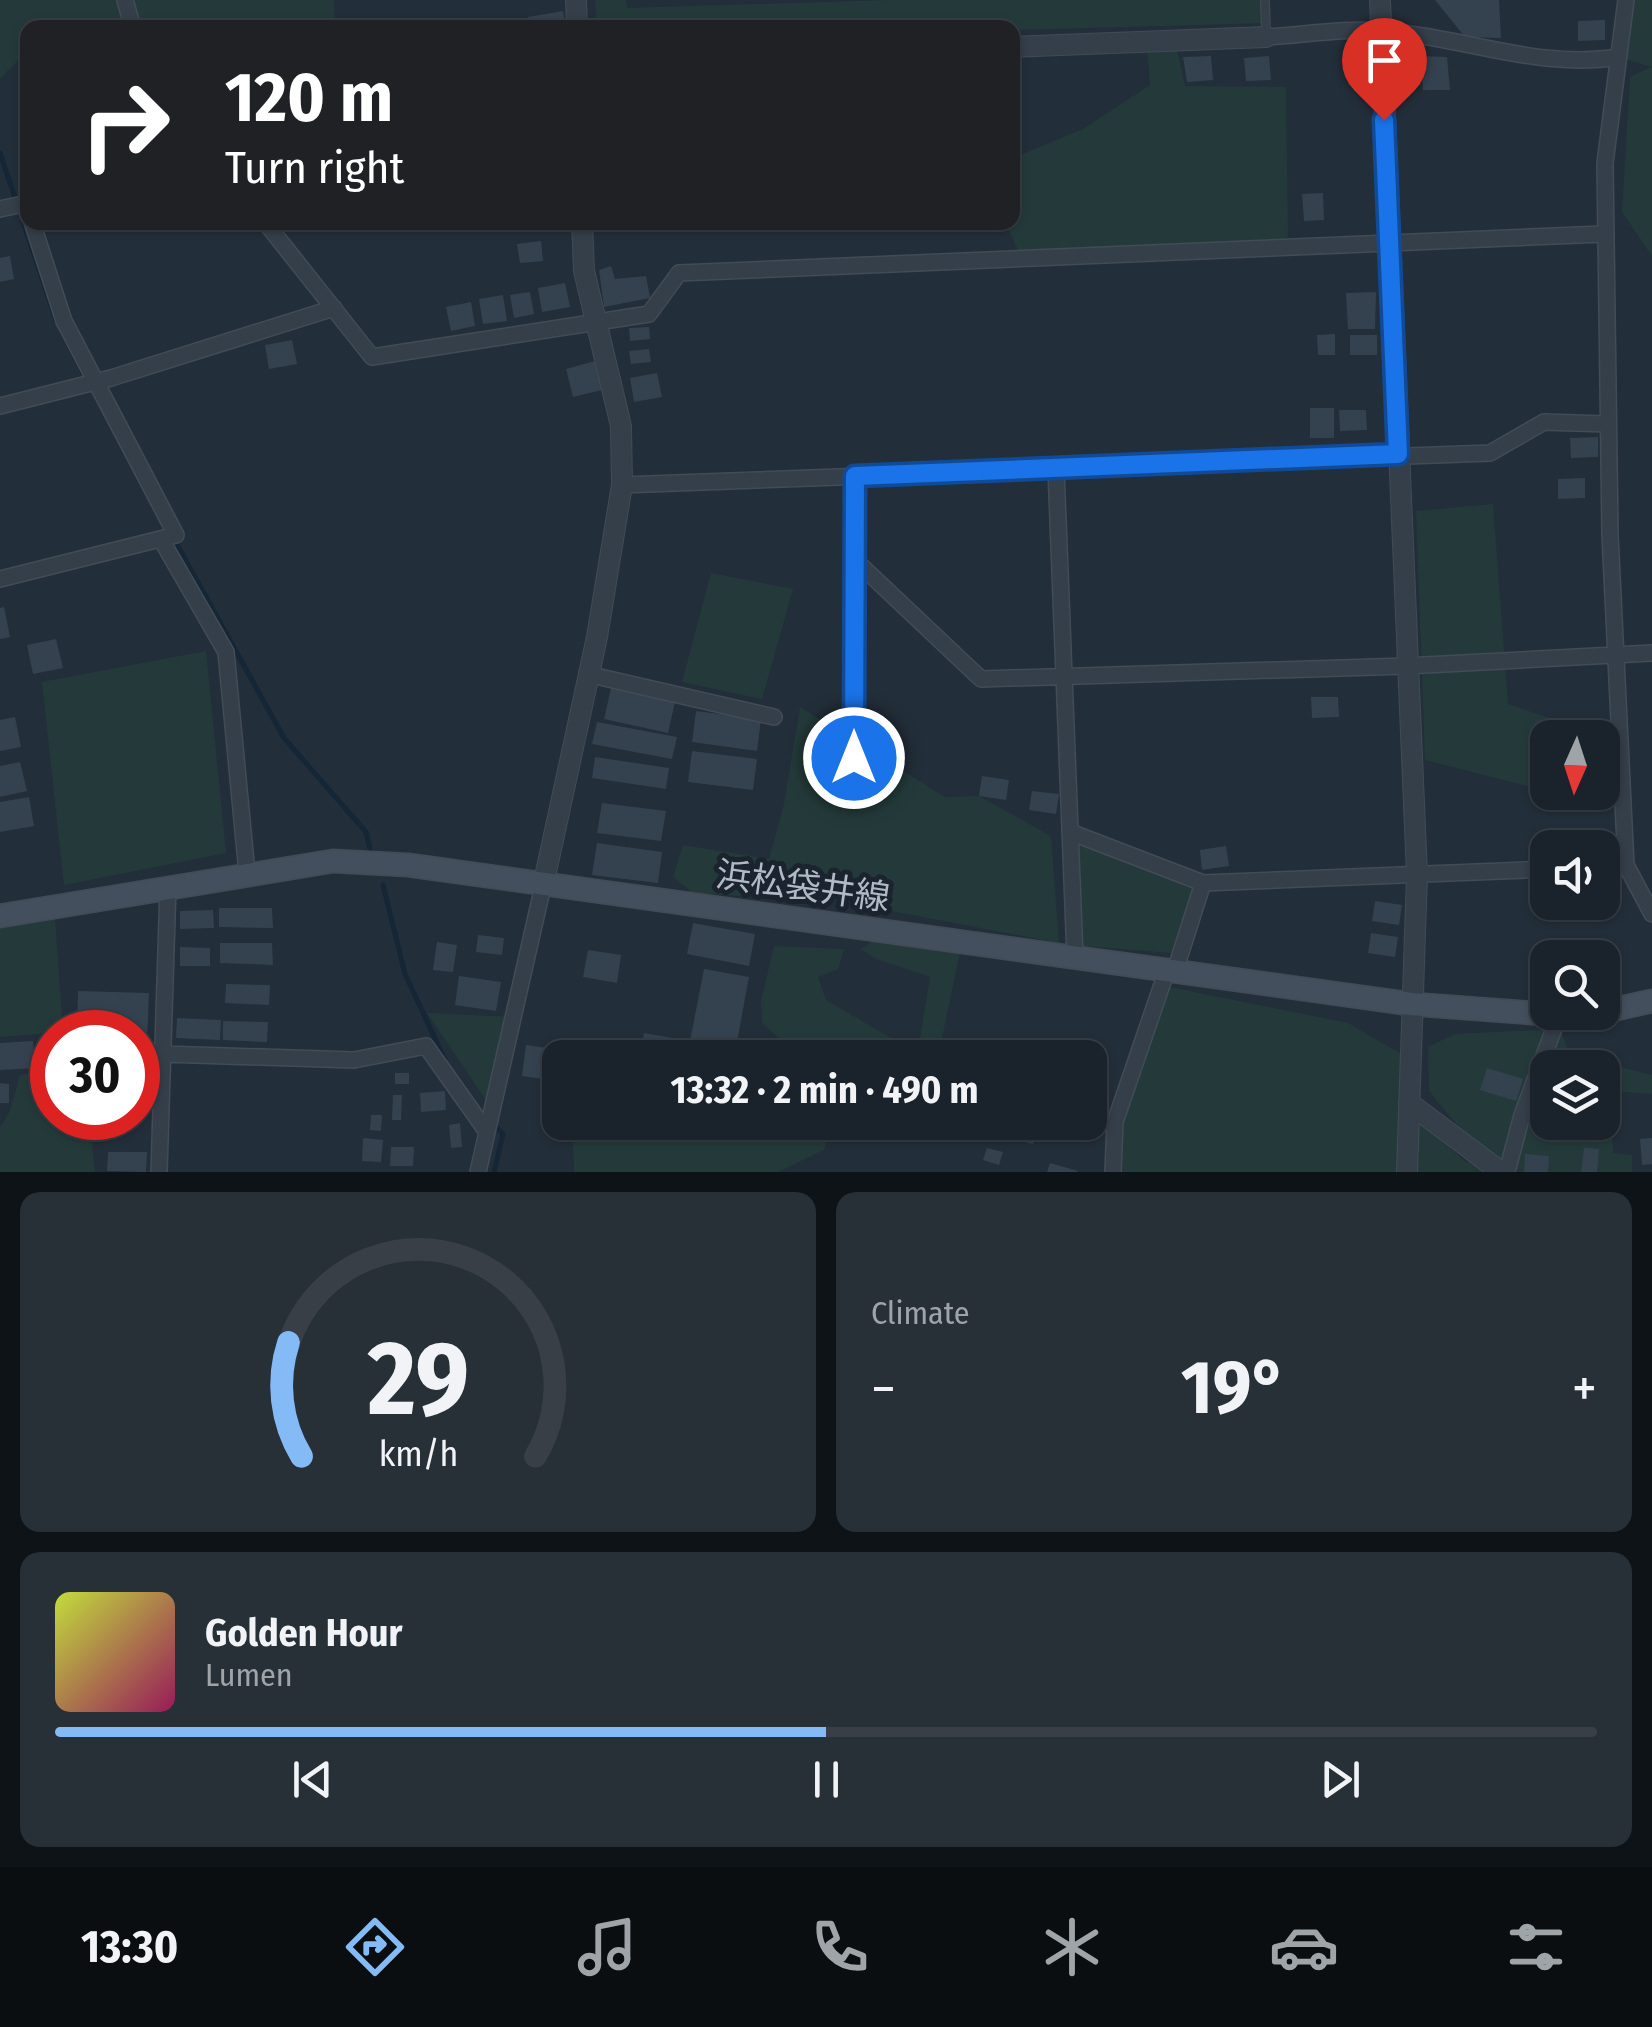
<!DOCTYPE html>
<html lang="en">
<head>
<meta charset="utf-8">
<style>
	:root { --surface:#1a222b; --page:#272f37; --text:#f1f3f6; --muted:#9fa4a9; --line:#383f47; --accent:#84baf6 }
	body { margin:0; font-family:"Fira Sans Condensed","Noto Sans JP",sans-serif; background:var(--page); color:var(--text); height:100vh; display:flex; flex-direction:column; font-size:38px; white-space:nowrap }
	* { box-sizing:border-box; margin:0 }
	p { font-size:32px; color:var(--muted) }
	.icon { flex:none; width:55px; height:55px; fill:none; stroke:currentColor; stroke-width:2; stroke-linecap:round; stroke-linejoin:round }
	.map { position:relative; height:1172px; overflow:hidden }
	.drawer { display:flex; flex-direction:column; gap:20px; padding:20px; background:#0e1318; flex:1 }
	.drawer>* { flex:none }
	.banner { position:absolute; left:20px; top:20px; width:1000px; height:210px; border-radius:20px; box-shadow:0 2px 8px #0004,0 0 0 2px var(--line); background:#202124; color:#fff; overflow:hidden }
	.needle { width:65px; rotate:183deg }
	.tools { position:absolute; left:1530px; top:720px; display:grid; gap:20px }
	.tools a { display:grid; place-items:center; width:90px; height:90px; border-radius:20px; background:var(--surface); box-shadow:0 2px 8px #0004,0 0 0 2px var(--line); font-size:50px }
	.speed { position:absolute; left:30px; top:1010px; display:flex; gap:20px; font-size:50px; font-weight:700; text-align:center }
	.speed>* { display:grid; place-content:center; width:130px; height:130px; border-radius:50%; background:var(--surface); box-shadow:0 2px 8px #0004,0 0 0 2px var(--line); line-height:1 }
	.speed .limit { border:15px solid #d22; background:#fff; color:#111 }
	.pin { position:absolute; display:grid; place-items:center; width:85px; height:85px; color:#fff; margin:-102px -42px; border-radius:50% 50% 50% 0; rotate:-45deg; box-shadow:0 0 10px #0007 }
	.pin .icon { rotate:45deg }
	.me { position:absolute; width:110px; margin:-55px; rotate:0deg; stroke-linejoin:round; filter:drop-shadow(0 0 8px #0008) }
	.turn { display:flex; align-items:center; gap:35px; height:210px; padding:0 40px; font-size:45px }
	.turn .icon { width:130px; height:130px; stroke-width:2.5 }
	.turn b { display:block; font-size:70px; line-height:85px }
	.big { font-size:75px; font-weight:700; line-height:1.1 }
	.drawer .widget { flex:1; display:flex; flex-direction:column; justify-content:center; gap:15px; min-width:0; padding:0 35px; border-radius:20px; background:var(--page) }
	.drawer .dial { align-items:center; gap:0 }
	.dial svg { height:260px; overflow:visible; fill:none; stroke:var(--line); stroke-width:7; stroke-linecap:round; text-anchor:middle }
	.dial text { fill:var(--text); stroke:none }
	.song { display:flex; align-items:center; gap:30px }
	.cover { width:120px; height:120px; border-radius:15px; background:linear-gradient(135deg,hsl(70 70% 55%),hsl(330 70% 35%)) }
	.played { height:10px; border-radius:5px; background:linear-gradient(90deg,var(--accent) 50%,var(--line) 50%) }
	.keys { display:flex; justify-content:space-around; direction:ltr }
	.heat { display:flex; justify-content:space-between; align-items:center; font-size:55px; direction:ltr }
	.drawer .tiles { flex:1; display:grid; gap:20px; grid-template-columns:1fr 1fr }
	.widget:last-child { grid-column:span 2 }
	.trip { position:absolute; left:542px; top:1040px; width:565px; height:100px; border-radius:20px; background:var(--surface); box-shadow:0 2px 8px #0004,0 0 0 2px var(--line); font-weight:700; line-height:100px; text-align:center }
	.menu { display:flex; height:160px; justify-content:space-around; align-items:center; background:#0a0e11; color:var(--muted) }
	.menu .icon { width:70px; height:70px }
	.menu .active { color:var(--accent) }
	.menu b { font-size:45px; color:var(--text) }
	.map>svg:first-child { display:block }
</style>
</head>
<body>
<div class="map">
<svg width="1652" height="1172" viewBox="0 0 1652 1172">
	<rect width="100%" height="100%" fill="#222e39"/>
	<path fill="#243a3a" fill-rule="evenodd" d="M0,0H334L335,27H141L128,3L133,27L28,28L27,57L22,56L0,79Z
		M595,0H626L627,8L890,0H1267L1268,23L1013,30L597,28Z
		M1627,0H1652V256L1622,212L1630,77L1651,67L1618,57Z
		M1147,50H1177L1185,86L1286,87L1288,236L1278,248L1115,246L1020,254L1005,223L1012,222L1013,158L1083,129L1150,85Z
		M1493,504L1508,704L1572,726L1571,737L1548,738L1547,791L1425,760L1416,511Z
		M711,573L793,589L762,699L682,682Z
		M206,651L226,853L64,885L42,682Z
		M800,707L945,797L979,796L1051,836L1059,943L798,893L809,880L779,898L693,893L673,877L683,845L769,859L784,804Z
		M1071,842L1203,883L1171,953L1074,945Z
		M55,918L63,1032L0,1037V927Z
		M874,940L960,952L938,1057H799L762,1023L761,1001L774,946L844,949L838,969L818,977L826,1000L905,1046L920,1039L930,977L876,959L861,949Z
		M1170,987L1348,1023L1413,1061L1424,1126L1467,1163L1477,1155L1495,1172H1117L1120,1116Z
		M427,1013L513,1017L492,1109Z
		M1560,1029L1570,1054L1652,1075V1094L1610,1091L1613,1153L1632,1155V1172H1519L1462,1131L1429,1091L1428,1047L1455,1034ZM1548,1068H1602V1122H1548Z
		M48,1048L52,1050V1118H89L95,1172H0V1127L10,1111L20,1075L46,1071Z
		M746,1122L834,1123L824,1150L778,1172H574L572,1123Z"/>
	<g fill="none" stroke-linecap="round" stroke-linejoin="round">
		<path stroke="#152636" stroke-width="5" d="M0,153L56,320
			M61,330L88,382
			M175,541L284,738L366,832L370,849
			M383,885L405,974L445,1060
			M494,1172L503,1134L494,1125"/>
	</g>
	<path fill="#344250" d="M1435,0H1499L1501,38L1465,37Z
		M563,11L566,28H530L528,17Z
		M1605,20V40L1578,41V21Z
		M1211,56L1213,80L1187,82L1183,57Z
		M1269,56L1271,80L1246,81L1244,58Z
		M1421,56L1447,57L1450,90H1423Z
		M1323,193L1324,220L1304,221L1302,194Z
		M541,241L543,261L520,263L517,244Z
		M10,256L14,279L0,282V258Z
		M611,266L615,279L646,276L650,298L604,307L599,270Z
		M565,283L570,307L542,312L538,288Z
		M530,292L534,314L514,318L510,295Z
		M1376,292L1375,329H1348L1346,293Z
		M503,295L507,321L483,324L479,299Z
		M471,302L475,326L451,331L446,307Z
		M649,327L650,339L630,341L629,328Z
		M1335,334V355H1318L1317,335Z
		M1350,335H1377V355H1350Z
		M292,340L297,364L269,369L265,345Z
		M649,349L651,362L631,364L629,351Z
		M595,361L602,390L573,397L566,369Z
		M657,373L662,397L634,402L630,378Z
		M1310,408H1334V438H1310Z
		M1339,410H1366L1367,430L1340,431Z
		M1598,437V457L1571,458L1570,438Z
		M1585,478V498L1558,499V479Z
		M4,607L10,637L0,639V608Z
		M56,639L63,668L33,674L27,645Z
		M611,688L675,702L668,733L604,719Z
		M1311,697H1338L1339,717L1312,718Z
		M696,711L761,719L757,751L692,742Z
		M15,717L21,747L0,751V720Z
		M597,722L677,737L672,759L592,744Z
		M692,751L757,759L753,790L688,782Z
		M595,757L669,768L666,789L592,778Z
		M20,762L27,791L0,797V766Z
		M982,776L1009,780L1006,800L979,796Z
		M1032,791L1059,794L1056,814L1029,810Z
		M29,797L34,826L0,832V802Z
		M602,803L666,811L661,841L597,833Z
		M597,843L662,852L658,883L592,875Z
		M1226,846L1229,866L1202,870L1200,850Z
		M1375,901L1402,905L1399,925L1372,921Z
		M219,908H272L273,928L219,927Z
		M213,910L214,928L180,929V911Z
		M693,923L755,934L749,966L687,954Z
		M1371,933L1398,937L1395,957L1368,953Z
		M478,935L504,938L502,955L476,952Z
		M437,942L457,945L453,972L433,970Z
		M220,943H272L273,965L220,963Z
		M1608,944L1610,964L1602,965V958H1582L1581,946Z
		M180,947L210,948V966H180Z
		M588,950L621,955L617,983L583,977Z
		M704,969L749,977L734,1058H640L644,1033L690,1041Z
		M459,976L501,982L496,1011L455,1005Z
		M226,984L270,985L269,1005L225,1003Z
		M78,991L149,993L147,1042L138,1041V1032H77Z
		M177,1018L221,1020L220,1040L176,1038Z
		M223,1021L268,1022L267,1042L223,1040Z
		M33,1041L35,1068L0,1070V1043Z
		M526,1045L562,1050L558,1081L522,1076Z
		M1487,1068L1523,1079L1516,1101L1480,1090Z
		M395,1073H409V1084H395Z
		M0,1083L9,1084V1103H0Z
		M445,1091L446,1110L421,1112L420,1093Z
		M393,1095H402L401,1120H392Z
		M1602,1104H1606L1608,1127L1574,1130L1573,1122H1602Z
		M371,1115H382L381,1131L370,1130Z
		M460,1123L462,1147L451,1148L449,1125Z
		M1021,1124L1037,1128L1033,1144L1018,1140Z
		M363,1138L383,1140L381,1162L362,1161Z
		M1652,1138V1164L1642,1165L1640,1139Z
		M391,1147H414L413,1166H390Z
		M987,1148L1003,1152L999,1165L983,1160Z
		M1584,1148L1599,1149L1597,1172H1581Z
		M108,1152H147L146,1172L107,1171Z
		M1525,1154L1549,1156L1548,1172H1524Z
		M1050,1163L1078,1171V1172H1047Z"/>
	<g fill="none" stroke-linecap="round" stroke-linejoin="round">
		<defs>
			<path id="service" d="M1265,0L1266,33"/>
			<path id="minor" d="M125,0L133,28
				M1626,0L1605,163L1610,535L1626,865L1652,914
				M1266,37C1303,35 1344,28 1381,31C1460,36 1538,70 1618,57
				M0,209L28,203
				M265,222L372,357L649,314L679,273L1603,234
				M0,406L111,378L334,308
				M1056,469L1075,958
				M622,485L1490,453L1544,422L1607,424
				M162,541L226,652L247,873
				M855,560L981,679L1406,666L1652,653
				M0,579L176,535L64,321L32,222
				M587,674L774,717
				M854,759L855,476
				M1070,832L1203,883L1548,869
				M1602,867L1626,865
				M1175,971L1203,883
				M163,1054L354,1060L426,1046L487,1132
				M159,1172L168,887
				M478,1172L543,886
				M1113,1172L1115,1122L1167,970
				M1507,1172L1522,1115L1559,1015"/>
			<path id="tertiary" d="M576,0L577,28
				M1380,0L1417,875L1407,1172
				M1012,47L1266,37
				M543,886L597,637L622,485L621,426L584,271L582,222
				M1409,1103L1501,1172"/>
			<path id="secondary" d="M0,916L333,861L408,865L1411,1004L1559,1015L1598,1012
				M1602,1012L1652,1001"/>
		</defs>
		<use href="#service" stroke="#424b56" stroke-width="10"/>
		<use href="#minor" stroke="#424b56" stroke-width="18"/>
		<use href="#tertiary" stroke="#424b56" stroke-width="22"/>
		<use href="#secondary" stroke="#424b56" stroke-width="25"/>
		<use href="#service" stroke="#353f4a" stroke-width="8"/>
		<use href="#minor" stroke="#353f4a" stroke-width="15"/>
		<use href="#tertiary" stroke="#353f4a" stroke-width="20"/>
		<use href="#secondary" stroke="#434f5d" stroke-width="22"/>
	</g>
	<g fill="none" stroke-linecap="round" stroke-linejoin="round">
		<defs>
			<path id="route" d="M854,758L855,476L1398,454L1384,120"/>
		</defs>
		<use href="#route" stroke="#114b97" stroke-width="25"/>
		<use href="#route" stroke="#1a73e8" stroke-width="18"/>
	</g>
	<g text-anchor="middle" stroke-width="10" stroke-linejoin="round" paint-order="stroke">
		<g font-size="35" fill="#b0bac6" stroke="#1b242e">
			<text transform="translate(803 886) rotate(8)" y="12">浜松袋井線</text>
		</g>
	</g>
</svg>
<div class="tools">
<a><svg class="needle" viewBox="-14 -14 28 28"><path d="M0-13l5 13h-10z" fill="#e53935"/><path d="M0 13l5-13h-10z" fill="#9fa4a9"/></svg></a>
<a><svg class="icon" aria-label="sound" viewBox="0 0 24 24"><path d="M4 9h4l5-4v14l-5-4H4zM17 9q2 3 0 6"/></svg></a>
<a><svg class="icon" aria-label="search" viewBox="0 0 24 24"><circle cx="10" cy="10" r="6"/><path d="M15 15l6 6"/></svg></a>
<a><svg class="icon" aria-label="layers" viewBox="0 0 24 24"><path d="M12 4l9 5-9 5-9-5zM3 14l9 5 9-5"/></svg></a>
</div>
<div class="speed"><div class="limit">30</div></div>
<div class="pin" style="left:1384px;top:120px;background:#d93025"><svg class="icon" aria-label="arrive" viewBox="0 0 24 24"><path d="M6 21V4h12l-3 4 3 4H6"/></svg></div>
<svg class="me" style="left:854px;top:758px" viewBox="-20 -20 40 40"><circle r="17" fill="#1a73e8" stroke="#fff" stroke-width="3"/><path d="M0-11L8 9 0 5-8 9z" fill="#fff"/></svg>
<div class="trip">13:32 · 2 min · 490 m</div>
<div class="banner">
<div class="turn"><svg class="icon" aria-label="right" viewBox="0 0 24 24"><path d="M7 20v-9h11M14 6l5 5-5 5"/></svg><div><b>120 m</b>Turn right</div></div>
</div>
</div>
<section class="drawer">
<div class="tiles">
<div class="widget dial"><svg viewBox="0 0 100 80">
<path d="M14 69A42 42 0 1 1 86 69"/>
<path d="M14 69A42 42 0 0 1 10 34" stroke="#84baf6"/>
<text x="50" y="56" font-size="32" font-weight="700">29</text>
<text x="50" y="72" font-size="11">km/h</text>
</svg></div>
<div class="widget"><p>Climate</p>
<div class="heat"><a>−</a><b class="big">19°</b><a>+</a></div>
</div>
<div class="widget">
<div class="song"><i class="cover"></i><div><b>Golden Hour</b><p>Lumen</p></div></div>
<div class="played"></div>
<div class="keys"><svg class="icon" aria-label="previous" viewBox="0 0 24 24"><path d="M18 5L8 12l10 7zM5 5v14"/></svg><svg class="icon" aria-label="pause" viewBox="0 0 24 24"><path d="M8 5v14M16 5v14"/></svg><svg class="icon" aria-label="next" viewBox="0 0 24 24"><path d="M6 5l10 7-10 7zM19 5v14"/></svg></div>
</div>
</div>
</section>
<nav class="menu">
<b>13:30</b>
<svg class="icon active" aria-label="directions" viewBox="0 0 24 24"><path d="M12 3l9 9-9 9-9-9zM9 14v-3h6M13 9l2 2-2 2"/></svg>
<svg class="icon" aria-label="music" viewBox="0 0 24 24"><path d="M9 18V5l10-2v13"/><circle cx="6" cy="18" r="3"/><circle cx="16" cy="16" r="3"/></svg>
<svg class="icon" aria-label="phone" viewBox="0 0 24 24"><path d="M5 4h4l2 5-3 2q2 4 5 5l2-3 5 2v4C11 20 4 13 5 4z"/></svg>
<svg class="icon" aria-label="climate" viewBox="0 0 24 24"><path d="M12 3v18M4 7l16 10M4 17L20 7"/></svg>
<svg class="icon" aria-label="car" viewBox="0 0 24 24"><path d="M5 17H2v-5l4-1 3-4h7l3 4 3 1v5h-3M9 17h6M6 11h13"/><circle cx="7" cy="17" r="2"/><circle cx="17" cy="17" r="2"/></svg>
<svg class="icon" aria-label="filters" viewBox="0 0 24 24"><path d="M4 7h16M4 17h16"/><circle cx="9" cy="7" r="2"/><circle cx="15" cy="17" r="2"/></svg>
</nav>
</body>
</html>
